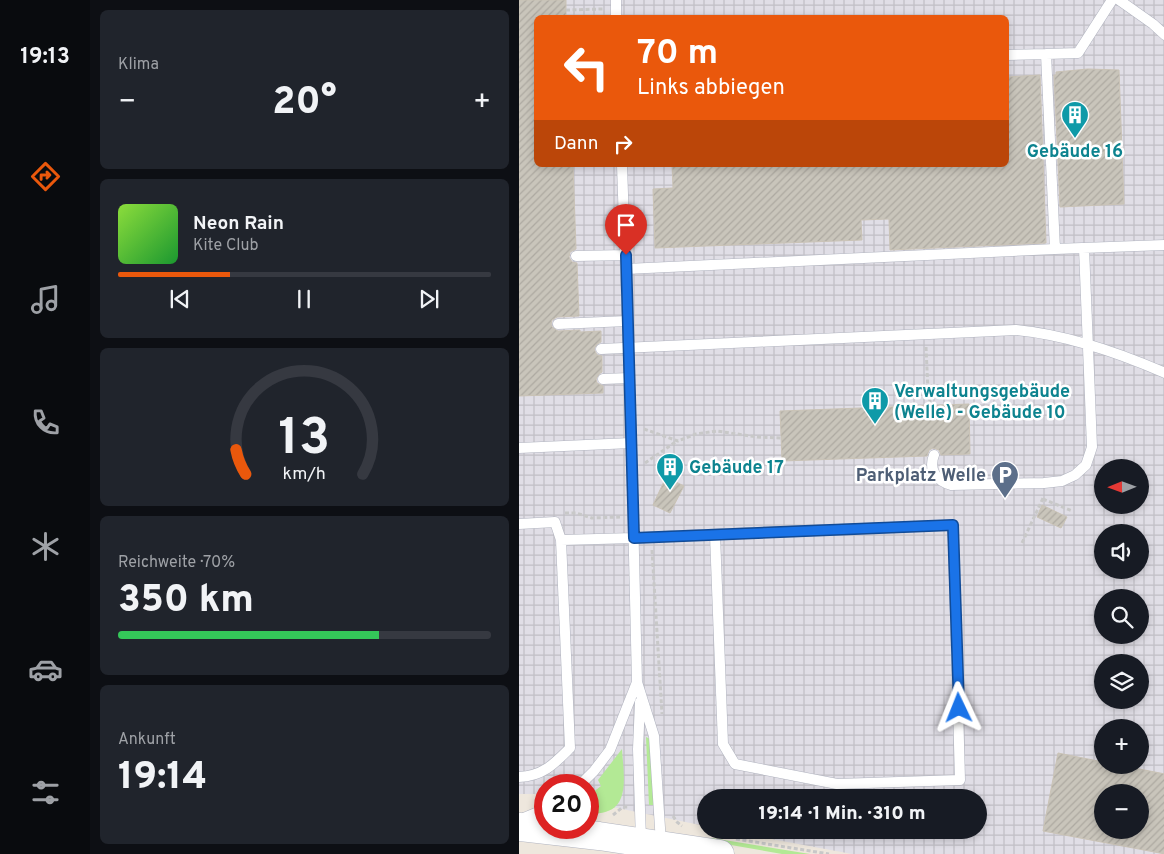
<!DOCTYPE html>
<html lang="de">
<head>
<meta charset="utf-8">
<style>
	:root { --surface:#171b24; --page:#20242c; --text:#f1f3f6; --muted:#9ea1a6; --line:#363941; --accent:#ea580c }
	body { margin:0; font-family:Overpass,sans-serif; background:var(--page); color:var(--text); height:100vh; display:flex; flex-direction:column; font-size:19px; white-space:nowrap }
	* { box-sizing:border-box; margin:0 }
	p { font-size:16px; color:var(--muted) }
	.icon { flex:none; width:28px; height:28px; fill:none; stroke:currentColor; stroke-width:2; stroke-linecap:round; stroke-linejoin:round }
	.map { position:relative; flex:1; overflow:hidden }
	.sheet { display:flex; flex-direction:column; gap:10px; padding:10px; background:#0d0f14; width:429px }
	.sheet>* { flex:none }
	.hud { position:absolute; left:15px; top:15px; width:475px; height:152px; border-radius:8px; box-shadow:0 2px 8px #0003; background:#ea580c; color:#fff; overflow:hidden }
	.needle { width:32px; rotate:269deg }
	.tools { position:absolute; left:575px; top:459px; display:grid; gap:10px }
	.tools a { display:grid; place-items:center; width:55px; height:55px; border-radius:50%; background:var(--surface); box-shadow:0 2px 8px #0003; font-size:25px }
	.speed { position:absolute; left:15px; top:774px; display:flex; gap:10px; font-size:25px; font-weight:700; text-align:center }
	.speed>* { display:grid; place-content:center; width:65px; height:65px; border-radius:50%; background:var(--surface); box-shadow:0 2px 8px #0003; line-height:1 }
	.speed .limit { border:8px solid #d22; background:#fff; color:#111 }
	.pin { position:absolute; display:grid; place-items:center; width:42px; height:42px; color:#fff; margin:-51px -21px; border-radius:50% 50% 50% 0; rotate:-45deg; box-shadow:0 0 5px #0007 }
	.pin .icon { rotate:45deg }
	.me { position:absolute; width:55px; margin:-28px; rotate:358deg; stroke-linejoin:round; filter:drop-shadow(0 0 4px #0008) }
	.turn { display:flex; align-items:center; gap:18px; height:105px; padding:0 20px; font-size:22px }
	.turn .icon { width:65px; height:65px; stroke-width:2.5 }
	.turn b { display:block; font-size:35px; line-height:42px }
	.then { display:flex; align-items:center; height:48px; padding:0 20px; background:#0003; gap:10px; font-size:19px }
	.big { font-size:38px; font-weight:800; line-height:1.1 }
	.sheet .tile { flex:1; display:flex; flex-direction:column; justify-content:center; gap:8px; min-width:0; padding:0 18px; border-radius:8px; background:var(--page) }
	.sheet .dial { align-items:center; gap:0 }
	.dial svg { height:130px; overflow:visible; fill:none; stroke:var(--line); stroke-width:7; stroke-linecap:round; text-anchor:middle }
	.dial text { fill:var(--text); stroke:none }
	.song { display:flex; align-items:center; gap:15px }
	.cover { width:60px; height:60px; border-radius:8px; background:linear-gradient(135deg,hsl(90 70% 55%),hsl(130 70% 35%)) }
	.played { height:5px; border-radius:2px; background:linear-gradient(90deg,var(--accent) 30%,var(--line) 30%) }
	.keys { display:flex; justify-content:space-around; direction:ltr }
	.heat { display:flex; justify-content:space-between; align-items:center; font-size:28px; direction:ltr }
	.charge { height:8px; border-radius:4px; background:linear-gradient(90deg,#34c759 70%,var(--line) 0) }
	.trip { position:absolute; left:178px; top:789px; width:290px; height:50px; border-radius:25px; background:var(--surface); box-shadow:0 2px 8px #0003; font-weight:800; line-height:50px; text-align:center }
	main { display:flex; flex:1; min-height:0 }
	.menu { display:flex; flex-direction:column; width:90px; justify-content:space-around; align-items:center; background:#090b0e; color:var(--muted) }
	.menu .icon { width:35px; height:35px }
	.menu .on { color:var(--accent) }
	.menu b { font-size:22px; color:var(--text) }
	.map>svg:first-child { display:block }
</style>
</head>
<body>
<main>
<nav class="menu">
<b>19:13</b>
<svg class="icon on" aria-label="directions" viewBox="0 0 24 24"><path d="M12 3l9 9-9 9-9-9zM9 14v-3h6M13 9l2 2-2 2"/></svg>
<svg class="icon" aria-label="music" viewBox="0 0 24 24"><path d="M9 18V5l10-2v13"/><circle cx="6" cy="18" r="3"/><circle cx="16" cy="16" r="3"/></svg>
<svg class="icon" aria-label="phone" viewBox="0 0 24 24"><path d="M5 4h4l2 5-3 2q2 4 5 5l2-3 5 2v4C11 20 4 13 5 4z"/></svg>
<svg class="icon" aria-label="climate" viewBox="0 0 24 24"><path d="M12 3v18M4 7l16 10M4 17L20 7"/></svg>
<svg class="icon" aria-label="car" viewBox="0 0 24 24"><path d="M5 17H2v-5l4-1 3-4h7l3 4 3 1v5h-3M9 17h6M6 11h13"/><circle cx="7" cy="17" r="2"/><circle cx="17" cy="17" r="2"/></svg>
<svg class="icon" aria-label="filters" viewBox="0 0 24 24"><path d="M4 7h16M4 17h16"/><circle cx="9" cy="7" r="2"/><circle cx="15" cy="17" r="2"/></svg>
</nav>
<section class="sheet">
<div class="tile"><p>Klima</p>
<div class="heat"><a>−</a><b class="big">20°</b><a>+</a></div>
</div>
<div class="tile">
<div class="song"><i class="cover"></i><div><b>Neon Rain</b><p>Kite Club</p></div></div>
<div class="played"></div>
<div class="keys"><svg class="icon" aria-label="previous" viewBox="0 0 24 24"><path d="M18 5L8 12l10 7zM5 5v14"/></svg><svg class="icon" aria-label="pause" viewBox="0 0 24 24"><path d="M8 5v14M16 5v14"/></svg><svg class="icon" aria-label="next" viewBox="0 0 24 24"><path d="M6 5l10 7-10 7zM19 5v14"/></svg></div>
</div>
<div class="tile dial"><svg viewBox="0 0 100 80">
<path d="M14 69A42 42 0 1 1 86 69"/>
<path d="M14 69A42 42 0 0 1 8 54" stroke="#ea580c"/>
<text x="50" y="56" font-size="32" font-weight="700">13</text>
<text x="50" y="72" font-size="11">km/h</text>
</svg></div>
<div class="tile"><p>Reichweite · 70%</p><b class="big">350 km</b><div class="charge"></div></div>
<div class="tile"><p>Ankunft</p><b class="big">19:14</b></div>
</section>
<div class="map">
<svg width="646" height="854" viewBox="0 0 646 854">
	<defs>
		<pattern id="industrial-grid" width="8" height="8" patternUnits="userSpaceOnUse" patternTransform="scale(1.25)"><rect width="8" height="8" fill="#e0dee6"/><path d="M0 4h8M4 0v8" fill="none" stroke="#c0bfc5"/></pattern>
		<pattern id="building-hatch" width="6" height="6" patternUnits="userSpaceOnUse" patternTransform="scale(1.25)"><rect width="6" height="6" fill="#c9c5bb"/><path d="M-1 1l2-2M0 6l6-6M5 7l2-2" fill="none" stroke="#ada9a1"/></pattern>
	</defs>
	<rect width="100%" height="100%" fill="#eee7dd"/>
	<path fill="url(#industrial-grid)" fill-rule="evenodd" d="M0,0H645V854H333L204,830H459V798H186V826L69,802V785H26V794H0ZM18,18H488V165H18ZM584,468H621V505H584ZM584,532H621V570H584ZM584,598H621V635H584ZM584,662H621V700H584ZM584,728H621V765H584ZM584,792H621V830H584Z"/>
	<path fill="#b3e995" d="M127,737L131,739L135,805H130Z
		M103,749C105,780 113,817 69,813V796L82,786L79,780Z
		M193,838L291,854H263L189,841Z"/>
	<path fill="url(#building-hatch)" stroke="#cac3b6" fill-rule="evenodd" d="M0,0H47V18H18V165H54L57,249L51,252L50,257L53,262L58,263L60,316L38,317L33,320L32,325L34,328L39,331L61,330V332L82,331V342L78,344L75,349L78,355L83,356V372L80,374L77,379L78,383L84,386V393L0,396Z
		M569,69L600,70L605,204L541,207L535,75H537V72Z
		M521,75L527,243L371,250L370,219L342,220L343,240L136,248L134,189L154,188L153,165H488V77Z
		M450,404L451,454L422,455L420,450L414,448L410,450L408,456L263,461L261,411Z
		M147,477L165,486L151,513L134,505Z
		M523,505L548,517L542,528L518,517Z
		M539,753L584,762V765H600L646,774V854L524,831ZM584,792H621V830H584Z"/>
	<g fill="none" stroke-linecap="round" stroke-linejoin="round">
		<defs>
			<path id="lane" d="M97,0V18
				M600,0L634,24L646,35
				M527,54L559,53L593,0
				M488,55L527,54L536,249
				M103,165L112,428L118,682L135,736L142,843
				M57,256L107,255
				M107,269L536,249L646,245
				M39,324L108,321
				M82,349L497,330C549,335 598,352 646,373
				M84,379L110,378
				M0,448L112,443
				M415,455C409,470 418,481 432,485L525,483L543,481L556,475L567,465L573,447L565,248
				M0,524L36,522L42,540L51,748C35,764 24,776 0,777
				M42,540L115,538L152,536L434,525L441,780L318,784L216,764L204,744L196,535
				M121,702L119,749L122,840
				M61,785L75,771L91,750L118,682
				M2,819L26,809"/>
			<path id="secondary" d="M0,827L80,836L201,854"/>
		</defs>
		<use href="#lane" stroke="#b1b4c0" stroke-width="11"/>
		<use href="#secondary" stroke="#b1b4c0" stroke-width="29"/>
		<path stroke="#c8c8c8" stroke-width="3" stroke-dasharray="4 2.5" stroke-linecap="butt" d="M47,10L84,9
			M407,347L409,392L412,406
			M125,429L159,441L177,434L198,431L238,437L262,438
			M126,463L158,441
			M524,499L553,511
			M46,513H57L73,518L101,517
			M503,543L525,496
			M133,550L143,714
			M94,815L104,807H110
			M154,816L158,822L163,826
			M217,839L310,854"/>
		<use href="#lane" stroke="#fff" stroke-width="10"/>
		<use href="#secondary" stroke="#fff" stroke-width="28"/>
	</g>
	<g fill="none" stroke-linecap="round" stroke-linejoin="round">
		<defs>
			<path id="route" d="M107,255L115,538L434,525L440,708"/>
		</defs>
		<use href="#route" stroke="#114b97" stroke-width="12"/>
		<use href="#route" stroke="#1a73e8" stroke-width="9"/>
	</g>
	<defs>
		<symbol id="building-pin" viewBox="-11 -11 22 30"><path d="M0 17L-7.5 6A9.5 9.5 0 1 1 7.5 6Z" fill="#0f9aa8" stroke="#fff"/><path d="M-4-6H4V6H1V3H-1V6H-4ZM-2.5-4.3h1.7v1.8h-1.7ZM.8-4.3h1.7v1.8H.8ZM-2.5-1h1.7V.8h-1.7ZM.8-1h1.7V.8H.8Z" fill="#fff"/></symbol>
		<symbol id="parking-pin" viewBox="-11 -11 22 30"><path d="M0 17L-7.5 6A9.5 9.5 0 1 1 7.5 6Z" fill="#5c6f8a" stroke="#fff"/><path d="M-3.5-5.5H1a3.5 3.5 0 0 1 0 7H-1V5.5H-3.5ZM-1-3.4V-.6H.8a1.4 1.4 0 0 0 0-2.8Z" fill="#fff"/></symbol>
	</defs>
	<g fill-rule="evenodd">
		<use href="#building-pin" x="540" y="99" width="32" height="43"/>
		<use href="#building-pin" x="340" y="385" width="32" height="43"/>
		<use href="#building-pin" x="135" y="451" width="32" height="43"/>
		<use href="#parking-pin" x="470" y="459" width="32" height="43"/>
	</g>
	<g text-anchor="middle" stroke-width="5" stroke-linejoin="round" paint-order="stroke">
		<g font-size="18" font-weight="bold" fill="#0d838f" stroke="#fff" text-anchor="start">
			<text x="556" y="157" text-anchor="middle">Gebäude 16</text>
			<text x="375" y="397">Verwaltungsgebäude<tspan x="375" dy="21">(Welle) - Gebäude 10</tspan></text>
			<text x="170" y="473">Gebäude 17</text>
		</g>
		<g font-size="18" font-weight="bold" fill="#4e5e75" stroke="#fff" text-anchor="end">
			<text x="467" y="481">Parkplatz Welle</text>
		</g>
	</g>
</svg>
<div class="tools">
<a><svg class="needle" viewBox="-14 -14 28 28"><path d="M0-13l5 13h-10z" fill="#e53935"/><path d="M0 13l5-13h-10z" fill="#9ea1a6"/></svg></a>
<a><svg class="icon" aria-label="sound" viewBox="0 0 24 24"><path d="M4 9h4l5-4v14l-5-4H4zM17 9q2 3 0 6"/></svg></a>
<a><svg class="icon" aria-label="search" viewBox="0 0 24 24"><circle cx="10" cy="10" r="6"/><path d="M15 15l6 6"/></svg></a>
<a><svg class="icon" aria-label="layers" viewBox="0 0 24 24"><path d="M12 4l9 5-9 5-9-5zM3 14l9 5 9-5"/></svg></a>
<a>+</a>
<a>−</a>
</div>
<div class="speed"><div class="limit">20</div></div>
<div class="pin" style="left:107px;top:255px;background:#d93025"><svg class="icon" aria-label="arrive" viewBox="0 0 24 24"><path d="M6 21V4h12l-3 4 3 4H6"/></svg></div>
<svg class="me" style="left:440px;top:708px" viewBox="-20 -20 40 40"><path d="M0-17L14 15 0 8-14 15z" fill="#1a73e8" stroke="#fff" stroke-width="4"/></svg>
<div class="trip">19:14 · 1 Min. · 310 m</div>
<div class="hud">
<div class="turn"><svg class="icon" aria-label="left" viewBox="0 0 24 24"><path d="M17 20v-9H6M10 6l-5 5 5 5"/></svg><div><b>70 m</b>Links abbiegen</div></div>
<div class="then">Dann<svg class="icon" aria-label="right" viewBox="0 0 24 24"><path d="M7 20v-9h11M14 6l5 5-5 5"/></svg></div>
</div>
</div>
</main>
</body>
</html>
